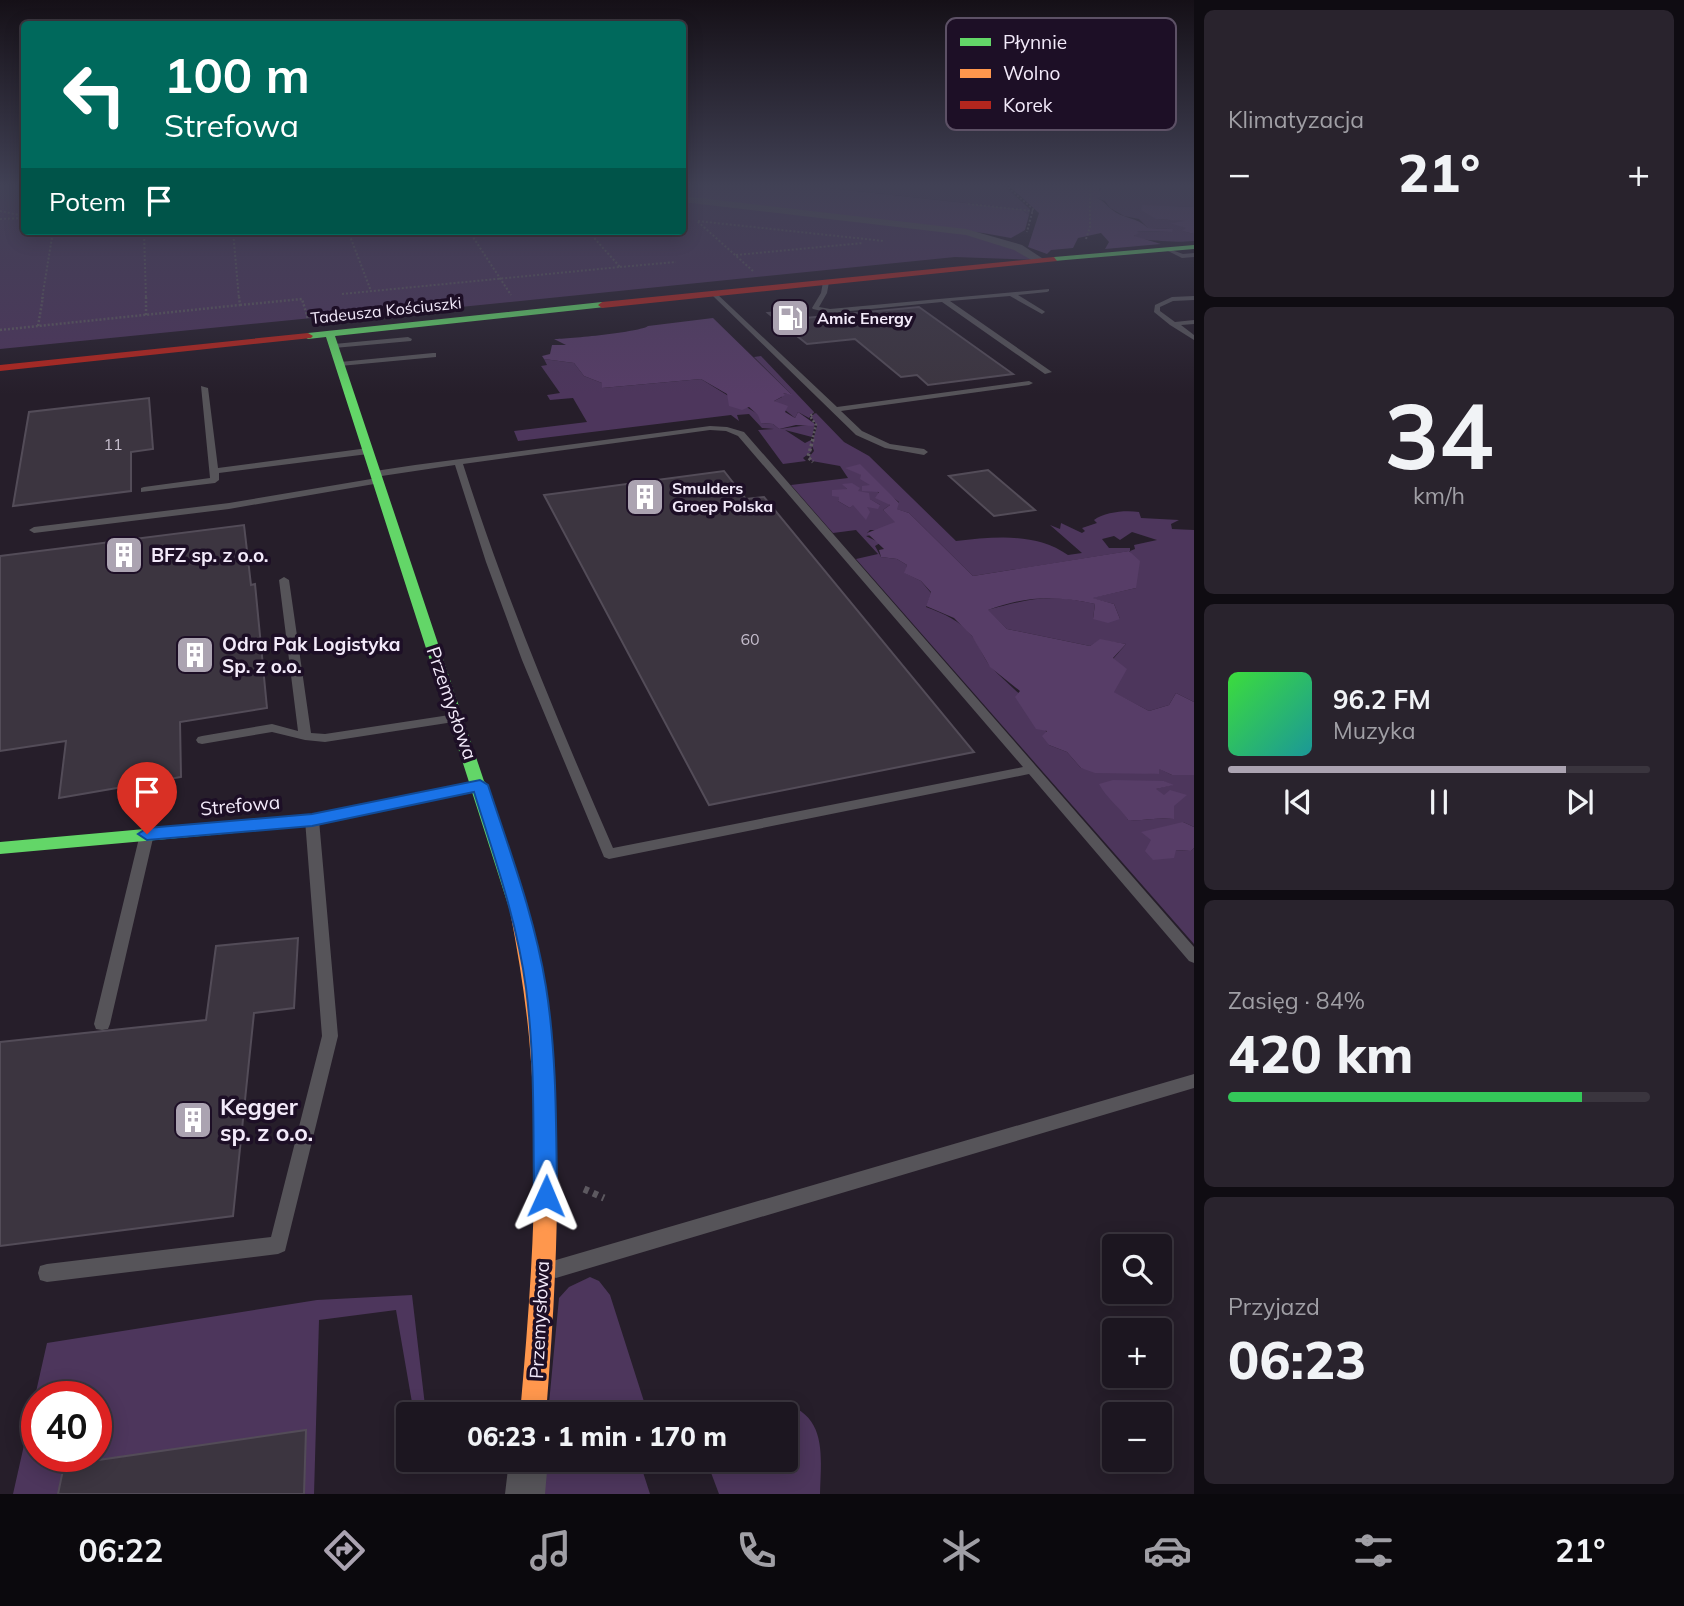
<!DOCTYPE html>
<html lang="pl">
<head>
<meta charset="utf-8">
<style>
	:root { --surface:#1c1620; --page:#29232d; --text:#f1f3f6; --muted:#a09fa5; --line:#3a353e; --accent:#aba3b1 }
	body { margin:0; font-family:Mulish,sans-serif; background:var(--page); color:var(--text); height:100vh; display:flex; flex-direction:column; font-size:26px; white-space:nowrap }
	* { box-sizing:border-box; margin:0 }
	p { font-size:23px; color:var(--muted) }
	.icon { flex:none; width:38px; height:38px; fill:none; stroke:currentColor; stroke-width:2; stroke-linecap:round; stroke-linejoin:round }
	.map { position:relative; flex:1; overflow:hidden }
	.details { display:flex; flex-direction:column; gap:10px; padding:10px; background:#0f0c12; width:490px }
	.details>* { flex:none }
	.banner { position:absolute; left:21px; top:21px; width:665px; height:214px; border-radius:7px; box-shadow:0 4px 18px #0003,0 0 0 2px var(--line); background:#00695c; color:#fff; overflow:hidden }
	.tools { position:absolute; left:1102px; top:1234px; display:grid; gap:14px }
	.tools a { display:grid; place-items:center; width:70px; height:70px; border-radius:7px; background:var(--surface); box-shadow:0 4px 18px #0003,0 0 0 2px var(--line); font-size:35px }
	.speed { position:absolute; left:21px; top:1381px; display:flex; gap:14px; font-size:35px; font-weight:700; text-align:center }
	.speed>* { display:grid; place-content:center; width:91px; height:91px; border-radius:50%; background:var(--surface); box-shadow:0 4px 18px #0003,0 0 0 2px var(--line); line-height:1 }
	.speed .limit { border:10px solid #d22; background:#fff; color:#111 }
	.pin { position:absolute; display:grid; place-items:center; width:60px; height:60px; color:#fff; margin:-72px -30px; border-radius:50% 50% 50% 0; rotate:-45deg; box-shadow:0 0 7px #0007 }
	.pin .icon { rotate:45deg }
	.me { position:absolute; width:77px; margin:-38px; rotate:1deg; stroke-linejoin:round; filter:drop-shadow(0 0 5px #0008) }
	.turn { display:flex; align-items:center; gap:24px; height:147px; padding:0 28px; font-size:32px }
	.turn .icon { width:91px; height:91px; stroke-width:2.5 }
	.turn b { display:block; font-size:49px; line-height:60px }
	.then { display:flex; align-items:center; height:66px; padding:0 28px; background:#0003; gap:14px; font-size:26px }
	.big { font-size:52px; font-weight:800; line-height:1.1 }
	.details .tile { flex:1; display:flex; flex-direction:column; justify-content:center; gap:10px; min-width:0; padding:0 24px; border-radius:10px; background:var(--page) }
	.details .dial { align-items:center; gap:0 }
	.dial b { font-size:91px; line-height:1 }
	.song { display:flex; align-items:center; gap:21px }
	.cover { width:84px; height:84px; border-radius:10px; background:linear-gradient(135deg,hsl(120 70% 55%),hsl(180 70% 35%)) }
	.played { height:7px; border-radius:4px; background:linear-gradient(90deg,var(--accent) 80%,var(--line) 80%) }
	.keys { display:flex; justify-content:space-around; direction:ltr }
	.heat { display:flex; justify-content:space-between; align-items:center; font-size:38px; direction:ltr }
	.charge { height:10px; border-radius:5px; background:linear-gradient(90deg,#34c759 84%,var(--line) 0) }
	.trip { position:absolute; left:396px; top:1402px; width:402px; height:70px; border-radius:7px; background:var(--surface); box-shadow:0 4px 18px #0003,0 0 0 2px var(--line); font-weight:800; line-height:70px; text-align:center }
	.menu { display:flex; height:112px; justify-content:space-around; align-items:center; background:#0b090d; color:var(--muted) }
	.menu .icon { width:49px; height:49px }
	.menu .selected { color:var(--accent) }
	.menu b { font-size:32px; color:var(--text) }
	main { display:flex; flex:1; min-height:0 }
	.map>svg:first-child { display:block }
</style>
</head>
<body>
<main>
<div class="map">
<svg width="1194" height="1494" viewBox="0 0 1194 1494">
	<rect width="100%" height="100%" fill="#261e2a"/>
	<path fill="#4d365c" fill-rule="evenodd" d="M0,185L24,186V231H682L683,199L979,235L1039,260L955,257L322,321L312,318L0,349Z
		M801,185H1003L1030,209L1029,215L1021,209Z
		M1103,185H1194V207L1142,206L1157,219L1194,221L1172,223L1188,228L1183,231L1194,234V241C1169,243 1157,240 1134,239L1136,231L1172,232V229L1148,228L1139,219L1124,216L1110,208L1105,201L1096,198Z
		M761,356L814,412L809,418L798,412L795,418L774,401L782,397V393L791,394L754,357Z
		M544,359L574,363L584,376L602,383V388L701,379L761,416V423L773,424L779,429L815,424L812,437L785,430L805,443L811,440L812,444L817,426L811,416L816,413L844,442L869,456L956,541C994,537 1035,532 1068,555L1082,553L1050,525L1060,529L1061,523L1082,533L1085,531L1082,528L1097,523L1094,520C1105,512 1125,510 1139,512L1141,518L1179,520L1171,524L1172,529L1194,530V702L1176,693L1169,705L1149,711L1113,692V659L1126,644L1100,640L1090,646L1007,629L987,610C1031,598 1051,594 1095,604L1093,619H1120L1114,604L1091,598L1136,588L1130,551L973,576L909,513L896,509L899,502L853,468H847L862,475L890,505L883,510L896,522L880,530H870L867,533L872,535L866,536L880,543L875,546L881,557L897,559L907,565L905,573L921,581L931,593L926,607C944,614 960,620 972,636C980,645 983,659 992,668C1014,691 1046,711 1049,745L1067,752L1081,768L1159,774L1158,768L1172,775H1194V827L1183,822L1175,850L1191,851L1194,848V944L856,559L878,554L856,530L833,533L791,485L848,478L840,466L812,461L809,457L814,451L812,445L811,452L803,458L806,461L783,464L758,430L774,429L762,428L749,414L737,415L739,421L731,415L502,443L518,441L514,431L587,422L573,398L550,400L547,395L560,393L541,366L547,365ZM843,484L880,505L853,504L850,508L838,501L842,491L847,489ZM1132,532L1157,540L1134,545L1135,549L1130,551V548H1109L1102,539L1114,536L1120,540ZM1163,781L1172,785L1155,789L1174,806V819C1158,817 1145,821 1128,820L1119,805Z
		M590,1277L599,1281L610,1295L648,1414H548L559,1298L569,1287Z
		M412,1295L426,1414H414L396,1310L319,1320L314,1494H13L47,1343L317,1300ZM37,1396H96V1456H37Z
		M779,1401C828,1415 821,1453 820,1494H719L710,1470L713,1460H786V1414H742L764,1402Z
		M546,1460H654L641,1466L650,1494H543Z"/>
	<path fill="#573d67" d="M683,185H801L1021,209L1029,215L1025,230L1011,238L983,233L683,198Z
		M1008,185H1103L1099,189L1101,196L1097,198C1104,201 1105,204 1111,209C1123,219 1137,217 1148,228L1173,229L1172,232L1137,231L1139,233L1134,236L1161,244L1105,249L1109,242L1101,233L1078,238L1073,248L1051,250L1047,254L1028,247L1039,213Z
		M1142,205L1194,207V234L1182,231L1186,228L1170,223L1185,221L1156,219L1141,210Z
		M713,318L792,395L783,393L785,395L774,401L788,406L785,412L795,418L798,412L815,424L813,426L796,425L779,429L773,424L761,423L758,415L749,407L742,410L729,406L727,394L701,379L602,388V383L584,376L574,363L544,359L542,356L550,354L552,345H566L554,339C568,339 641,332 648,326Z
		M860,464L899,503L897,509L909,513L973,576L1129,551L1140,561L1136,588L1093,598L1114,604L1120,619L1108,623L1093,619L1095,604C1056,595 1025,596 988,610L1007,629L1090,646L1100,639L1126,644L1113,658L1127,669L1114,692L1149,711L1169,705L1176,693L1194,702V775H1172L1159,769V774L1095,773L1081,768L1067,752L1049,745L1042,736L1047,731L1036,729L1015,697L1020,691L990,667L972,636L954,618L926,606L931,592L921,581L904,573L907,565L897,559L881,557L879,550L884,549L867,533L895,522L883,510L890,505L875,498L879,492L862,491V486L870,485L860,479L861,475L845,468Z
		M852,483L860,488L858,491L869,493L870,499L880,505L878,509L867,507L870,512L866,520L853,505L850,508L838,501L839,497L832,496V490L847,489L842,484Z
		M1113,780L1164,781L1174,785L1156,789L1164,795L1170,790L1187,795L1174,806V819C1158,817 1145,821 1128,820C1119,806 1107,799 1099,784Z
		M1183,822L1194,827V848L1191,851L1176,850L1174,858L1153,860L1145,851L1151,840L1141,832Z"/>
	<path fill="#3c3540" stroke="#534c58" stroke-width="2" d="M919,307L1013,374L928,385L917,375L901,377L855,339L807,344L768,313L795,310L805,318Z
		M149,398L153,449L131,452V491L13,506L29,412Z
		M988,470L1035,510L994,516L949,476Z
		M724,471L746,499L764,497L974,752L709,805L544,495Z
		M244,525L251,585L255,584L267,708L180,722L181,777L59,798L66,741L0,751V556Z
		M298,938L294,1008L254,1013L233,1216L0,1246V1042L206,1020L216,946Z
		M306,1430L304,1494H58L64,1465Z"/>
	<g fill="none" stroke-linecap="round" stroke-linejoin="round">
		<path stroke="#5d5960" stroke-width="2" stroke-dasharray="2 2" stroke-linecap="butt" d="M1005,185L1033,209L1027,232
			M968,204L1033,211
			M0,211L24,216
			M0,219L24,218
			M144,231L146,299
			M233,231L239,299
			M348,231L371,291
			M469,231L511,295
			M1086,239L1090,227V185
			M736,255L863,243
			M620,267L676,262
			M753,271L697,221L884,241
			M342,294L620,267L588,231
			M42,299L53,231"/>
		<path stroke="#5d5960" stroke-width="2.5" stroke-dasharray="2 2" stroke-linecap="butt" d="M146,297V315
			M240,305L302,299L308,319
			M38,326L43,297
			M0,330L240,305L239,297
			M812,441L816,425L810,416L814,413"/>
		<path stroke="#5d5960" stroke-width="3.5" stroke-dasharray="2.5 2.5" stroke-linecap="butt" d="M813,439L808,457L813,462"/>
		<path stroke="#5d5960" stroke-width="7" stroke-dasharray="5 5" stroke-linecap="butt" d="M584,1189L604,1198"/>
		<path fill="#565459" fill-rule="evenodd" d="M1166,248L1183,254L1194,253V257L1182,258L1166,250Z
			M826,280L829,282L827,293L819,307L830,309L1049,289V291L1047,292L1018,295L1044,311L1045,312L1042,314L1010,296L950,301L1052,372L1045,374L942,302L830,313L813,309L812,308L821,293L823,282Z
			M712,293H716L837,407L1029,381L1033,383L1029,385L841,411L862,431L890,444L924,449L928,452L924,455L885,448L856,435L712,295Z
			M1194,296V300L1173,301L1160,307V311L1175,322L1194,320V324L1181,325L1194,335V340L1170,325L1154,312L1155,305L1172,297Z
			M408,337L412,339L411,341L334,348L330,346L334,344Z
			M433,353H436V357L340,366L336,364L340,362Z
			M201,386L208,388L218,468L368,448L372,451L368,454L219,473V480L215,483L141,492V488L144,487L210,478Z
			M710,426L727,427L744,432L1194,947V963L1189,961L1029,774L609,859L604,857L522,660L486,562L455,465L375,477L371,474L375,471L415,465ZM710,430L726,431L738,436L1023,767L613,848C558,722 505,596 463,464Z
			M377,478L381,481L380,483L229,509L34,533L29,530L34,527L229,503Z
			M284,577L289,580L311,733L325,734L456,714L462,718L460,721L325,742L305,740L272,732L202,744L198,743L196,740L198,737L202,736L272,724L298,731L279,580Z
			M312,815L317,817L319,820L338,1036L285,1251L278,1254L47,1282L40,1280L38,1273L40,1266L47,1264L271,1237L322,1036L305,820L307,817Z
			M147,829L152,831L154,834L110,1024L108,1029L102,1030L96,1029L94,1024L140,834L142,831Z
			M1194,1074V1088L556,1278L549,1275L547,1269L549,1263L556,1260Z"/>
		<path fill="#565459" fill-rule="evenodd" d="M682,196L966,229L1022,245L1045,260L1035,262L1014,250L966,235L682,202Z
			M509,1460H548L545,1494H505Z"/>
		<path fill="#63d668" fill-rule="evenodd" d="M1194,245V249L1054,261L1050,259L1054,257Z
			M602,302L606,305L605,307L335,336L484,781L488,785L487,787L528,911L525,916L519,918L513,916L510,911L472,792L312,826L0,854V842L312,814L469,782L326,337L308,339L303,336L308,333Z"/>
		<path fill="#ff974d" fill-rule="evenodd" d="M519,904L525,906L528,911C537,953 545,994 550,1037C563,1162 556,1289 546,1414H520C531,1289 541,1163 529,1037C525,995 518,953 510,911L513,906Z"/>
		<path fill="#b3261e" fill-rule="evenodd" d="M1054,257L1057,261L602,308L598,305L602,302Z
			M308,333L313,336L311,338L0,371V365Z"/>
	</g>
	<linearGradient id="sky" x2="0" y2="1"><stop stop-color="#151017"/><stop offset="0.47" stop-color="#414155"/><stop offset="1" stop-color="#414155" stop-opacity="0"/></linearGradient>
	<rect width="1194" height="394" fill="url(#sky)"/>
	<path fill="#1a73e8" stroke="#114b97" stroke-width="2" d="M480,780L488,785C510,852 535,918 546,987C557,1056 556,1127 557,1196L554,1204L546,1207L538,1204L534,1196C533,1127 535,1057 526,988C517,921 494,856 474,792L312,826L147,840L138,834L147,828L312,814Z"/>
	<defs>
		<symbol id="fuel-square" viewBox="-11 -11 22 22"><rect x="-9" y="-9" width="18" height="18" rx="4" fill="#aba3b1" stroke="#1d0f26"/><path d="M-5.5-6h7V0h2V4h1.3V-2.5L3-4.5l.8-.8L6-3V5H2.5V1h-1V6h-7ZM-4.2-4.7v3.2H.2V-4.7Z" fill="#fff"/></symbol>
		<symbol id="building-square" viewBox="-11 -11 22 22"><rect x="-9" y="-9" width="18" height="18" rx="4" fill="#aba3b1" stroke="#1d0f26"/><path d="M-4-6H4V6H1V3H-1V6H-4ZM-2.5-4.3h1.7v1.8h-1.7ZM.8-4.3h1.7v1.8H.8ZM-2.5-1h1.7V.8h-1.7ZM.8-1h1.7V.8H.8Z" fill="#fff"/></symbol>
	</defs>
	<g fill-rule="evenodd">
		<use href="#fuel-square" x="768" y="296" width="44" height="44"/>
		<use href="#building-square" x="623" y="475" width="44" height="44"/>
		<use href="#building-square" x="102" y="533" width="44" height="44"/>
		<use href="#building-square" x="173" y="633" width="44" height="44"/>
		<use href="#building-square" x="171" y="1098" width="44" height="44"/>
	</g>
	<g text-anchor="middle" stroke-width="7" stroke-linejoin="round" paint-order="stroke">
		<g font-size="16" fill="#f3eafa" stroke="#1d0f26">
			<text transform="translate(386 310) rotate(-6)" y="6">Tadeusza Kościuszki</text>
		</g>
		<g font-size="16" font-weight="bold" fill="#f3eafa" stroke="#1d0f26" text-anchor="start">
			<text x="817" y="324">Amic Energy</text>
			<text x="672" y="494">Smulders<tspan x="672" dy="18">Groep Polska</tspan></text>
		</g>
		<g font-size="16" fill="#c5bdcc">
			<text x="113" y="450">11</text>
			<text x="750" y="645">60</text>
		</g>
		<g font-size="19" font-weight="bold" fill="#f3eafa" stroke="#1d0f26" text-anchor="start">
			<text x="151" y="562">BFZ sp. z o.o.</text>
			<text x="222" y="651">Odra Pak Logistyka<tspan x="222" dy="22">Sp. z o.o.</tspan></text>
		</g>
		<g font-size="19" fill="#f3eafa" stroke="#1d0f26">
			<text transform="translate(452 703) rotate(71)" y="7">Przemysłowa</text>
			<text transform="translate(240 805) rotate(-5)" y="7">Strefowa</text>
			<text transform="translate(539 1320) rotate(-87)" y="7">Przemysłowa</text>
		</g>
		<g font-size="23" font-weight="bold" fill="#f3eafa" stroke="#1d0f26" text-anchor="start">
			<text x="220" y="1115">Kegger<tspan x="220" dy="26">sp. z o.o.</tspan></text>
		</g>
	</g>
	<rect x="946" y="18" width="230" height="112" rx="10" fill="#1d0f26" stroke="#5d5166" stroke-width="2"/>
	<rect x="960" y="38" width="31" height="8" fill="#63d668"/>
	<rect x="960" y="69" width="31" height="9" fill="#ff974d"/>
	<rect x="960" y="101" width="31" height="8" fill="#b3261e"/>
	<g font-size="19" fill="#f3eafa">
		<text x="1003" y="49">Płynnie</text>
		<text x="1003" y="80">Wolno</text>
		<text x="1003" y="112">Korek</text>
	</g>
</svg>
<div class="tools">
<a><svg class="icon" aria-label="search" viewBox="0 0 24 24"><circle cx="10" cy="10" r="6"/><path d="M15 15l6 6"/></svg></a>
<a>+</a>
<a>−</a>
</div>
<div class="speed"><div class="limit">40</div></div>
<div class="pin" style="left:147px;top:834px;background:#d93025"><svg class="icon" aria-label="arrive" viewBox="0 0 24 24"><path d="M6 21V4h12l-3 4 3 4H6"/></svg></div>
<svg class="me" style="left:546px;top:1196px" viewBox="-20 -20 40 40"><path d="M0-17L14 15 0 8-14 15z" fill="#1a73e8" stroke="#fff" stroke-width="4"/></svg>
<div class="trip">06:23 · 1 min · 170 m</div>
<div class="banner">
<div class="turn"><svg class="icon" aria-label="left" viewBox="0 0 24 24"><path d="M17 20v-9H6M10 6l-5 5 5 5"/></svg><div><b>100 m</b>Strefowa</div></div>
<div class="then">Potem<svg class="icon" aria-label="arrive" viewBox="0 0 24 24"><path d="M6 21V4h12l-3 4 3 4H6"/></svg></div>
</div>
</div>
<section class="details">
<div class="tile"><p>Klimatyzacja</p>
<div class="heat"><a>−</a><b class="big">21°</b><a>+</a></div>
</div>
<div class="tile dial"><b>34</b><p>km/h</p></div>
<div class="tile">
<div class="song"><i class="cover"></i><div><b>96.2 FM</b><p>Muzyka</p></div></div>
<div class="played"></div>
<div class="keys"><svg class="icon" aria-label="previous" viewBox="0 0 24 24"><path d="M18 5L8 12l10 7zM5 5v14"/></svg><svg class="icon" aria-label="pause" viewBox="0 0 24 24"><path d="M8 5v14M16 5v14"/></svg><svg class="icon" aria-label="next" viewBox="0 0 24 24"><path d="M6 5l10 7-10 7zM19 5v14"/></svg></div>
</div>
<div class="tile"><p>Zasięg · 84%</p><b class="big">420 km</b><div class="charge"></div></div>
<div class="tile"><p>Przyjazd</p><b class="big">06:23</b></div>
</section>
</main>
<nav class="menu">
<b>06:22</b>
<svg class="icon selected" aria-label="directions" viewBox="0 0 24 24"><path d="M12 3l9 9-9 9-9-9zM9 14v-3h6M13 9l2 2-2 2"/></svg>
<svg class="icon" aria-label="music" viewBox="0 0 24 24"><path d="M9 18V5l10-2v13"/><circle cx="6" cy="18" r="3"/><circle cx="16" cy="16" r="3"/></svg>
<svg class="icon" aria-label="phone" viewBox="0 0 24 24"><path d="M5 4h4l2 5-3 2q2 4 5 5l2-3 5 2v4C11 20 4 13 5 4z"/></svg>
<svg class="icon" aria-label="climate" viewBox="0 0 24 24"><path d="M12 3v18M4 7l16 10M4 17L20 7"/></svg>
<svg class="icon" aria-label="car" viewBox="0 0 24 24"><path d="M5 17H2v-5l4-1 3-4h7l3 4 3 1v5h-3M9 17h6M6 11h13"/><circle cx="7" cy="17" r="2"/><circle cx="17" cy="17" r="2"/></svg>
<svg class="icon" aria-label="filters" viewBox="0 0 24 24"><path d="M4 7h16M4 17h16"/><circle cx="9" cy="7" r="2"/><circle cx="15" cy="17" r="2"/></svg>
<b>21°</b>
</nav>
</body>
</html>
